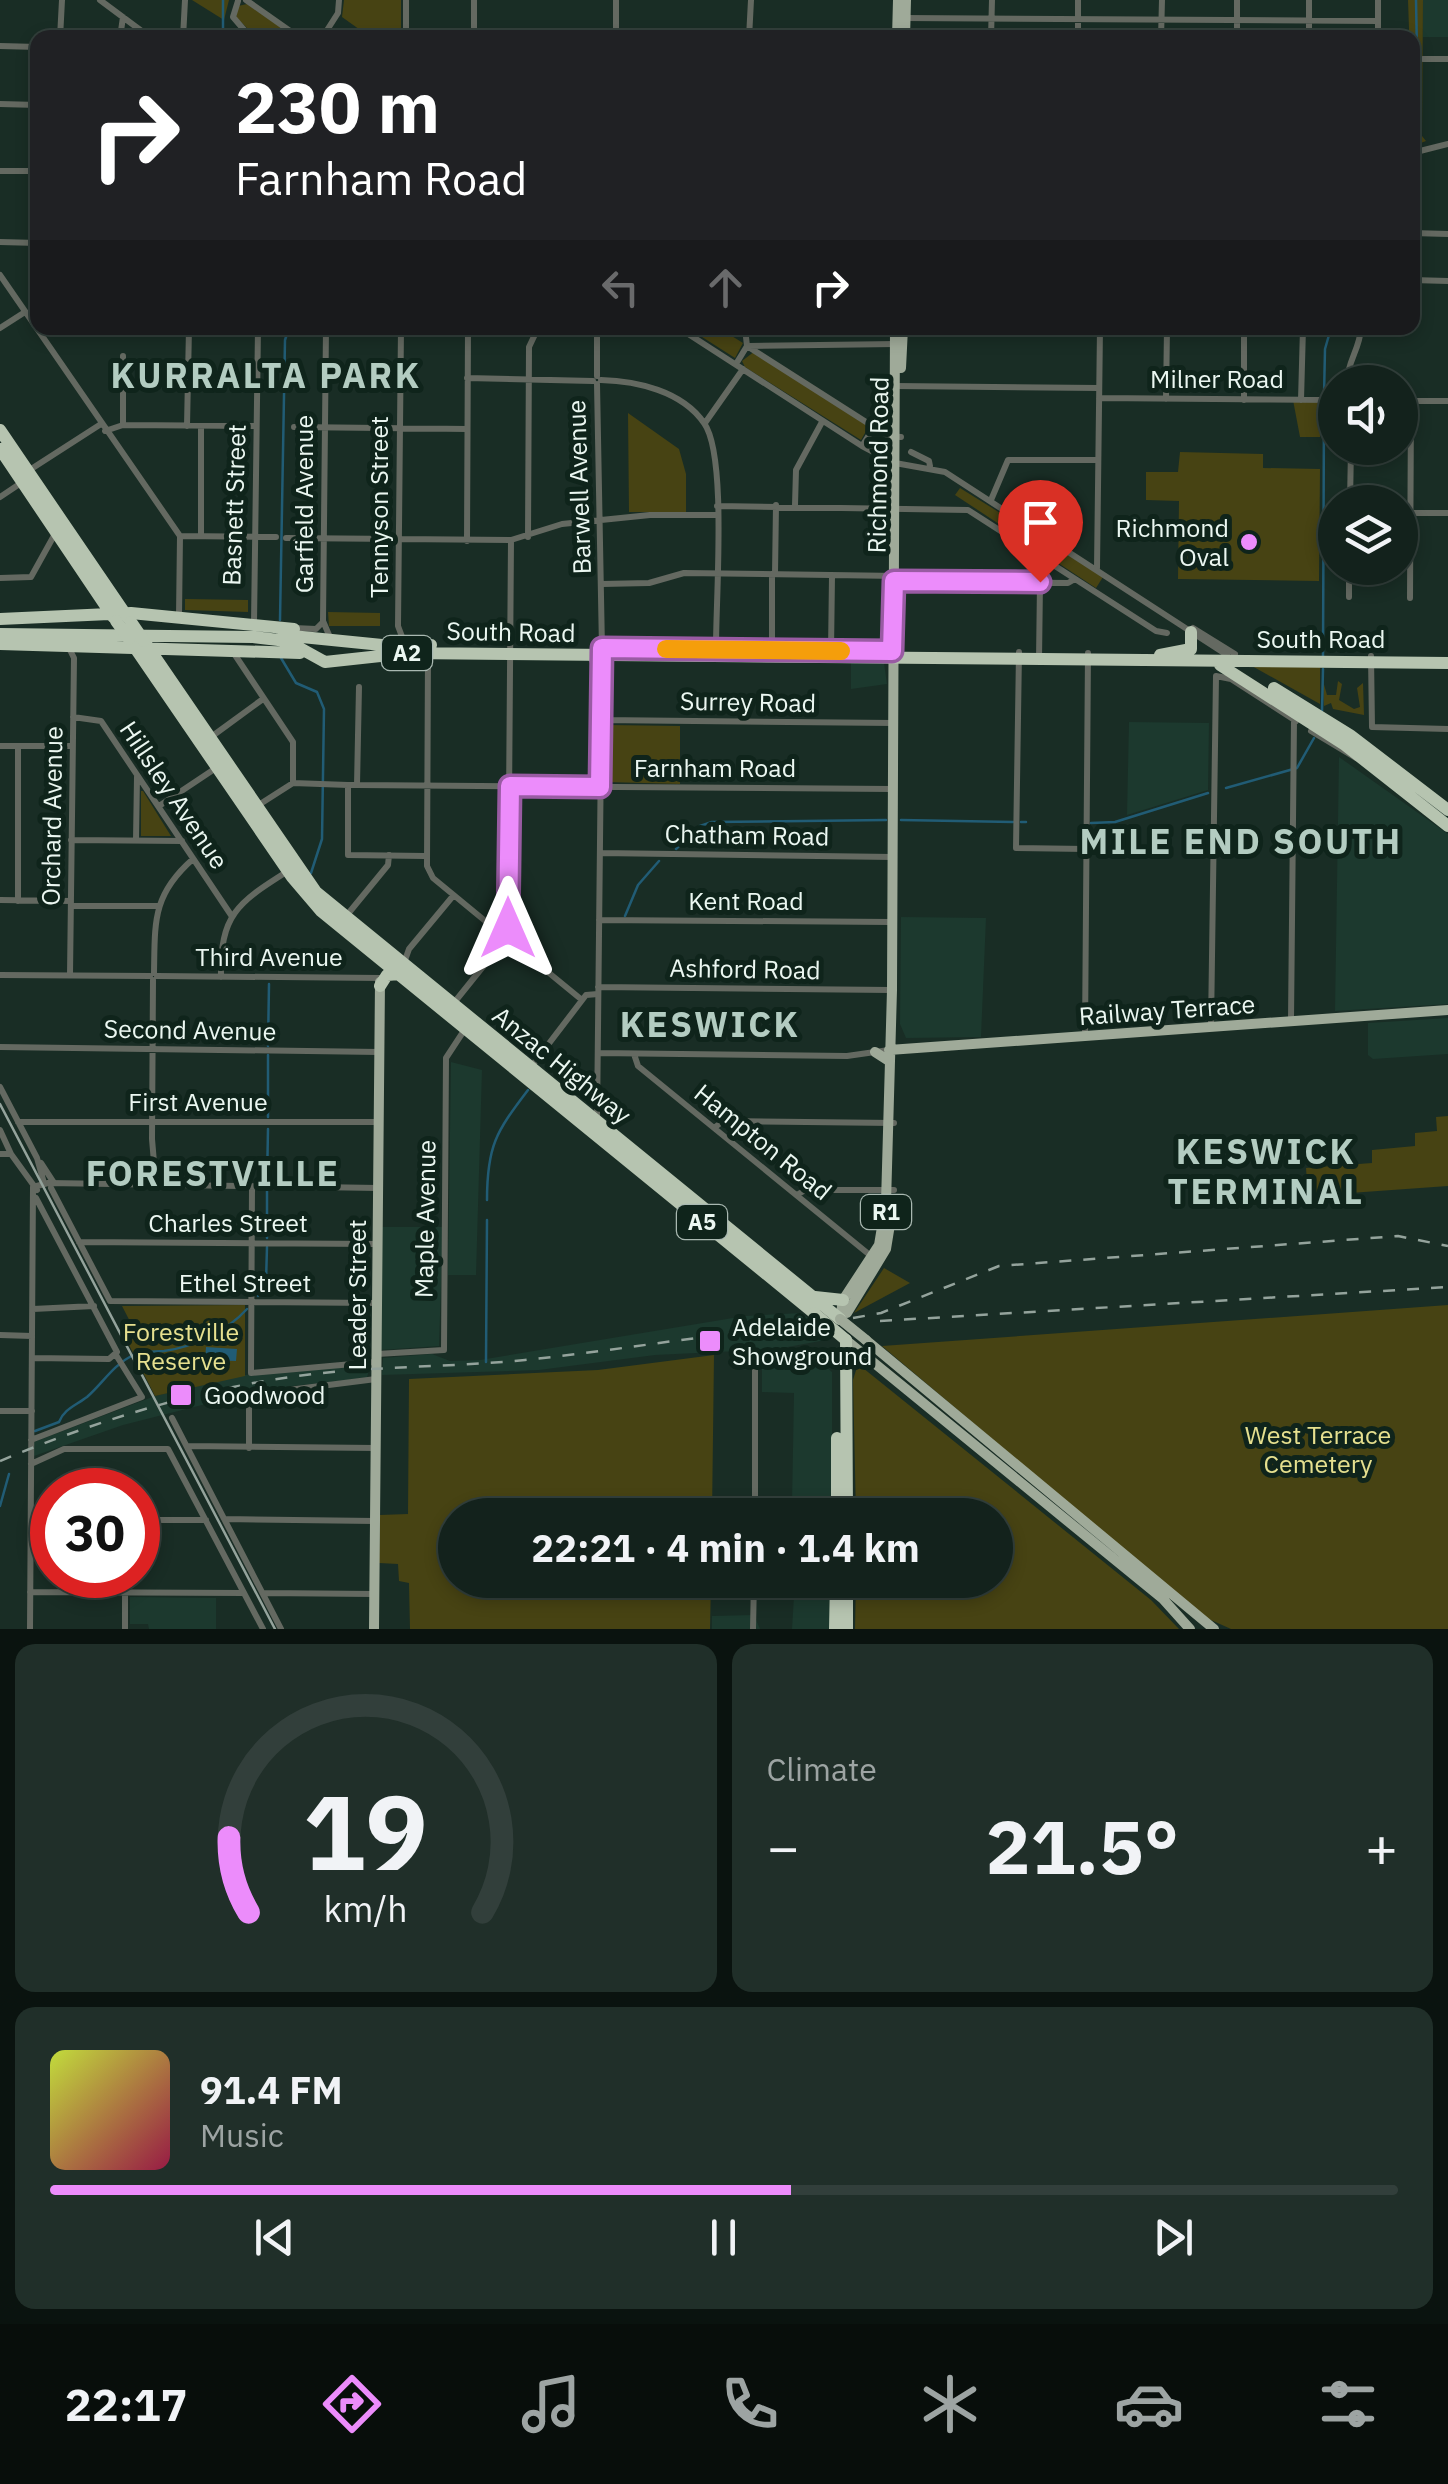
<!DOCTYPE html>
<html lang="en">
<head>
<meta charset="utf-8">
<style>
	:root { --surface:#13221c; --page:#202f29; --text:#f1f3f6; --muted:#9da4a3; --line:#323f3b; --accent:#ec8cfb }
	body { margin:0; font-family:"IBM Plex Sans",sans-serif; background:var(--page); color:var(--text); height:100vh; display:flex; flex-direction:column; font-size:38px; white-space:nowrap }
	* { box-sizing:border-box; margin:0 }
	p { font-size:32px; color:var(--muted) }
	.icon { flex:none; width:55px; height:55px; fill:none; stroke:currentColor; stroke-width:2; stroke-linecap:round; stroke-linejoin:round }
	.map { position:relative; height:1629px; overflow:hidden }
	.drawer { display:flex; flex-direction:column; gap:15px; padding:15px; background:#0a130f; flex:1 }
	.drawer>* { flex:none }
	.top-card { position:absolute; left:30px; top:30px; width:1390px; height:305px; border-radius:20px; box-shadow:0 5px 15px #0003,0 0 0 2px var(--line); background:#202124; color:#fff; overflow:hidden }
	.tools { position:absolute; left:1318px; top:365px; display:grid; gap:20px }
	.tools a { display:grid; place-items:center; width:100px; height:100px; border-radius:50%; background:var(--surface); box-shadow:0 5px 15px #0003,0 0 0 2px var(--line); font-size:50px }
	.speed { position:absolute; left:30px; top:1468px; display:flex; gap:20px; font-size:50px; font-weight:700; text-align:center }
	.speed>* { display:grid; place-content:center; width:130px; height:130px; border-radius:50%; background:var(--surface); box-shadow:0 5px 15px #0003,0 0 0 2px var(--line); line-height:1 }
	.speed .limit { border:15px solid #d22; background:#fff; color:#111 }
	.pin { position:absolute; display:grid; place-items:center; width:85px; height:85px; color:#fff; margin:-102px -42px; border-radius:50% 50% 50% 0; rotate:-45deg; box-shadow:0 0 10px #0007 }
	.pin .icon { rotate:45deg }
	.me { position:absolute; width:110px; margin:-55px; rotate:0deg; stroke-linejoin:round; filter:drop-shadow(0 0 8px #0008) }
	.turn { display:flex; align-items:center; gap:35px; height:210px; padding:0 40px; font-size:45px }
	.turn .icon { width:130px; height:130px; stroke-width:2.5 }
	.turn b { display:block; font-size:70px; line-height:85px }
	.lanes { display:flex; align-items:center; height:95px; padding:0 40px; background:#0003; justify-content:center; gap:50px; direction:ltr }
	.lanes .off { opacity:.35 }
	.big { font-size:75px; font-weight:700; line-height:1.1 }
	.drawer .widget { flex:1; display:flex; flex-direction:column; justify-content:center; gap:15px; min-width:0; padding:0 35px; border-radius:20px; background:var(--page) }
	.drawer .dial { align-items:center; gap:0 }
	.dial svg { height:260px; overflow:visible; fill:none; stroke:var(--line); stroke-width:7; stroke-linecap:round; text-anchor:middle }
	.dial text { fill:var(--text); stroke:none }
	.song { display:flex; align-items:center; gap:30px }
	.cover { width:120px; height:120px; border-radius:15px; background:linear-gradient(135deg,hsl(70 70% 55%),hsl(340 70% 35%)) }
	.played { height:10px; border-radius:5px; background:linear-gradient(90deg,var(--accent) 55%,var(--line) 55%) }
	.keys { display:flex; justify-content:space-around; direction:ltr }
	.heat { display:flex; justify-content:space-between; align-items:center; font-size:55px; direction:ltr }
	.drawer .tiles { flex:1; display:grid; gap:15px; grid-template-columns:1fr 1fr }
	.widget:last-child { grid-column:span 2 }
	.trip { position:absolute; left:438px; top:1498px; width:575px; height:100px; border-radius:50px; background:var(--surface); box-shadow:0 5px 15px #0003,0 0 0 2px var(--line); font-weight:700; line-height:100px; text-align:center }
	.tabs { display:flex; height:160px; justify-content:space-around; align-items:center; background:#080e0b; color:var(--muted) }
	.tabs .icon { width:70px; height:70px }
	.tabs .on { color:var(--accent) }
	.tabs b { font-size:45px; color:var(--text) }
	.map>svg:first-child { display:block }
</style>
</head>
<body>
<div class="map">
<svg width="1448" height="1629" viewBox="0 0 1448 1629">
	<rect width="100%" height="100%" fill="#192d25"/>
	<path fill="#1c392e" d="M1423,0H1448V37H1423Z
		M851,661L884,663L887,684L851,689Z
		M1129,722L1209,723L1208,790L1127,815Z
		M1339,757L1448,834V1004L1335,1011Z
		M901,917L986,918L981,1037L906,1038L900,1024Z
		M1448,1018V1054L1373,1059L1368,1055V1023Z
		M451,1062L482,1070L476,1275H448Z
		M382,1227H443L439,1346L380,1350Z
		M802,1313L831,1339L777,1349L655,1355L539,1370L382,1375L383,1358L432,1354L450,1361L480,1360L745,1316Z
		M370,1365L367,1378L274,1388L210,1403L123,1425L34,1456V1442L155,1396L245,1375Z
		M824,1365L832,1372V1515H767V1504H792L794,1393L762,1392V1369Z
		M795,1580H832L831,1629H792Z
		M130,1597L216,1598V1629H149L148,1624H130Z
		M754,1615L760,1629H783H712V1616Z"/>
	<path fill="#474313" d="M192,0H229L224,20Z
		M344,0H401V37H370L342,17Z
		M1408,0H1423L1422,136L1426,141L1413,146Z
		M247,4L295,37H256L236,17L238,6Z
		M688,328H719L743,343L735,358Z
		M755,351L869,426L861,440L745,367L742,361Z
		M1293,400H1323L1320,437H1300Z
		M628,413L679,449L686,474V512H629Z
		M1180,452L1263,454V468L1320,469L1319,581L1178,579L1179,501L1146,500V472H1178Z
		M960,488L1103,577L1096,588L955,495Z
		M185,599L248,600V612L185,610Z
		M328,612L380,613V626H329Z
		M1320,664V704L1252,666Z
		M1323,681L1327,695H1336L1338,681L1342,684L1339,700L1354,709L1360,707L1357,688L1363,683L1364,715L1333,709L1331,703L1324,706Z
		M608,725L680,726V784L607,782Z
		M141,791H143L171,836H141Z
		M1448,1116V1186L1308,1196L1306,1168L1372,1163V1150L1415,1146V1133L1437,1131L1436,1117Z
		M884,1268L910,1283L854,1313Z
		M245,1305V1376L155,1396L128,1343L137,1335L122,1306Z
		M1448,1305V1629H1231L1202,1616L882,1346Z
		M714,1355L712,1515H455V1580H711L710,1629H410L409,1583L399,1581L398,1564L379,1563L380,1515L408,1514L409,1379L598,1370Z
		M858,1364L1151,1600L1179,1629H855L856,1580H995V1515H856L853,1380Z
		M138,1525H155V1555H138Z"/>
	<path fill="#215c75" d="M206,1347L237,1349L236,1361L205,1360Z"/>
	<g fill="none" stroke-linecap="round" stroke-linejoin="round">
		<path stroke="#215c75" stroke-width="2.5" d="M223,38V0
			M1412,179L1419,159L1416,0
			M1324,396L1325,349L1331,328
			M280,620L285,340L289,328
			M1323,656L1324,404
			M281,658L296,683L317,692L324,709L322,839L311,873
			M1322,711L1323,669
			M1226,788L1297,768L1314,738
			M901,820L1013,822
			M1021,822H1026
			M1091,823L1115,822L1208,793
			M676,849L700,826L712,822L886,820
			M625,916L638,885L659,861
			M268,1046L269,984
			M268,1117V1055
			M267,1182L268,1129
			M487,1200C487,1146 496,1132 528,1090
			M267,1238V1190
			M258,1296L266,1282L267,1247
			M486,1362L487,1220
			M35,1431L59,1422C64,1409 75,1406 87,1397C104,1382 112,1366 133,1355C143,1351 153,1352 164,1351C194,1347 227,1331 247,1309
			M0,1506L9,1474"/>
		<path stroke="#646961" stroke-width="6" d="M100,0L151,38
			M246,0L300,38
			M238,1L233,17L251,38
			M904,18L1378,21
			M60,38L62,0
			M120,38L123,17
			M183,38L185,0
			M322,38L338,13L339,0
			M406,38V0
			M474,38V0
			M616,38V0
			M749,38L751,0
			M991,38L992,0
			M1078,38V0
			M1161,38L1162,0
			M1237,38V0
			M1309,38V0
			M1378,38V0
			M0,46L38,47
			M1423,59H1448
			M0,104L38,105
			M1412,153L1448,144
			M0,171H38
			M1412,233L1448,234
			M0,242L38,243
			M0,275L180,536L179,616
			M1412,280L1448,281
			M0,328L25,312
			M326,328L323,621L329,635
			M401,328L398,626L404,642
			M679,328L862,446L874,427
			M747,346L888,436L901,437
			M749,346L896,344
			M736,364L747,346L745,328
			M597,376V328
			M467,378L593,381
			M601,380C637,381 682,391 704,423C728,456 715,607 716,654
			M1347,382C1347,362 1360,349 1361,328
			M597,384L602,649
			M895,386L1099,388
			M1099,398L1335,400
			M1166,399L1167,328
			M1244,400V328
			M1301,400L1303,328
			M1400,401H1448
			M705,423L743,369
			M123,425V356
			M187,426L189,328
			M294,427L467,429
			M105,431L123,425L256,426
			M862,446L883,457
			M911,452L929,461L930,466
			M895,463L945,472L1227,655
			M28,471L101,424
			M0,497L21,483
			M991,500L1008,460H1098
			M1350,502L1351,448
			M795,505L796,470L822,422
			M717,506L968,510L1156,631L1167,633
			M1328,513H1335
			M1400,513H1448
			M180,536L276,537
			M201,536V426
			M528,537L529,347L538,328
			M286,538L511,540L562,524L650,515H716
			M467,541L468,328
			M1097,568L1100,328
			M775,574L776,505
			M0,578L31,577L56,532
			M894,581L1068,583L1075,579
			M602,584L649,583L684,573L899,576
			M1349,597V568
			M1410,598L1411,401
			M254,623L258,328
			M294,628L316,629L323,622
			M1193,628L1235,654
			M69,648L74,658L70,975
			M831,651L832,576
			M233,652L293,742V783
			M1019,652L1016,848L1086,849
			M428,654L427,866L433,878L501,934
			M589,655L602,679
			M1371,656L1372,727L1448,729
			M772,657V574
			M1039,660L1040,583
			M1216,676L1231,679L1296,721
			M359,687L357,785H348V855L425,856
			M73,717L101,721L231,915
			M602,720L894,723
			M1311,731L1356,758
			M211,737L263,699
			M0,746H72
			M18,746V901
			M357,785L892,789
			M159,806L216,768
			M257,806L293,783L348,785
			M71,840L182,841
			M136,840L137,777
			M600,853L893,857
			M0,900L71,901
			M71,906H157
			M347,915L388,865L389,855
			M599,920L891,922
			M508,932L511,540
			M510,941L509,933L501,934L502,943L510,941L582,1000
			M404,963L409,949L453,896
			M154,973C155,922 152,895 193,859
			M0,975L150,976
			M157,976L381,978
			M221,977C220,915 237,903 288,871
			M153,980L152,1139L156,1186
			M598,987L891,990
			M453,1004L502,943
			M1291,1021L1294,720
			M1211,1027L1216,676
			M1085,1036L1088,653
			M0,1047L379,1052
			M598,1053L847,1056L889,1050
			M634,1054L638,1066L871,1256
			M531,1067L586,995L598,994
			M0,1087L37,1158L44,1183
			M597,1121L602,656
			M18,1122H378
			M714,1128L723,1121L894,1123
			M0,1130L11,1154L37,1190
			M0,1154H11
			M41,1163L54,1183
			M33,1187L48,1183L378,1188
			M252,1187L251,1373L375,1362
			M51,1188L110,1301L377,1303
			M797,1195L805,1190H894
			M79,1242L377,1244
			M33,1309L94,1306
			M0,1335L32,1336
			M377,1354L444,1350L446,1058L465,1029
			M32,1358L109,1359L117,1352L36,1198
			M0,1411H32
			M172,1418L281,1629
			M31,1440L142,1397L116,1355
			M187,1446L376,1448
			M249,1448V1395L376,1379
			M31,1464L64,1449H168L263,1629
			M755,1515V1364L827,1359L838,1364
			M31,1517H52
			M225,1519L375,1521
			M138,1520H206
			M125,1575V1629
			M30,1592L244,1593
			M263,1593L374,1594
			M30,1629L33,1187
			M753,1629L754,1580"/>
		<path stroke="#9faa99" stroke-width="10" d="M897,38L898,0
			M905,38L906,0
			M901,368L903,328
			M889,1050L1448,1010
			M875,1052L889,1061
			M847,1313L886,1249L893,1206
			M840,1319L843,1300L879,1245L886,1203L892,990L895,328
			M846,1340L1163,1599L1190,1629
			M866,1340L1214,1629
			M374,1629L380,982"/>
		<path stroke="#b6c4b0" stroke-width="12" d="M0,430L128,618
			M0,449L113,617
			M0,619L131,613L294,629
			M0,634L253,637L287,641L325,662L408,653L1448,663
			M282,635L402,647
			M129,639L292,877L321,911L814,1313
			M144,641L316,892L840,1319
			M394,642L431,645
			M0,644L300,653
			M1160,655L1191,649V632
			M1220,665L1345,745L1448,826
			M1274,688L1350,735L1448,810
			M380,986L387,975L400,974
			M815,1297L843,1300
			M846,1340L847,1515
			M837,1515V1438
			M847,1580V1629
			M835,1629L836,1580"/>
		<path stroke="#94a39c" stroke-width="2.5" d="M0,1104L275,1629"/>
		<path stroke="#94a39c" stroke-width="2.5" stroke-dasharray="12 12" stroke-linecap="butt" d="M853,1318L881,1313L999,1266L1398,1236L1448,1246
			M880,1321L1448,1287
			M0,1461C101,1419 204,1387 313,1374C383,1366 454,1367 525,1360C623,1350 719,1332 818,1325"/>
		<path stroke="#9faa99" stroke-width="10" d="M840,1319L866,1340"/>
		<path stroke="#b6c4b0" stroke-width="12" d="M116,621L129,639
			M131,622L144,641
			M814,1313L846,1340"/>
	</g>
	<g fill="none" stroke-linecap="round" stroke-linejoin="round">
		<defs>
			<path id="route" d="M508,928L510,786L600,787L602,648L892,651L894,581L1040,582"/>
		</defs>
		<use href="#route" stroke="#995ba3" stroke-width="25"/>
		<use href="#route" stroke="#ec8cfb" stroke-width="18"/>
		<path stroke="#f59e0b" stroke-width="18" d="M666,649L841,651"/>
	</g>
	<g fill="#ec8cfb" stroke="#0f241b" stroke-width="4">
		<circle cx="1249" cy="542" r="10"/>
		<rect x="698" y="1329" width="24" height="24" rx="5"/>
		<rect x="169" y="1383" width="24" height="24" rx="5"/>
	</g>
	<g text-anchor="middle" stroke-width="10" stroke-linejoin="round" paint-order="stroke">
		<g fill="#0f241b" stroke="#a9b8b1" stroke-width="2.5">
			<rect x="382" y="636" width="50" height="34" rx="8"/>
			<rect x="861" y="1195" width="50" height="34" rx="8"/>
			<rect x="677" y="1205" width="50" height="34" rx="8"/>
		</g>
		<g font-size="22" font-weight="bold" fill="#ebf7f1">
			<text x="407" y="661">A2</text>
			<text x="886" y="1220">R1</text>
			<text x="702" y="1230">A5</text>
		</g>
		<g font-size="25" fill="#ebf7f1" stroke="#0f241b">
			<text x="1217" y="388">Milner Road</text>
			<text transform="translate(878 465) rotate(-89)" y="9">Richmond Road</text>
			<text transform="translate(579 487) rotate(-92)" y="9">Barwell Avenue</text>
			<text transform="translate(304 504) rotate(-90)" y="9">Garfield Avenue</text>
			<text transform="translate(234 505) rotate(-88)" y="9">Basnett Street</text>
			<text transform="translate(379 507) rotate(-90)" y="9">Tennyson Street</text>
			<text transform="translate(511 632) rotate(1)" y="9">South Road</text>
			<text x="1321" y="648">South Road</text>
			<text transform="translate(748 702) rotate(1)" y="9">Surrey Road</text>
			<text x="715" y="777">Farnham Road</text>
			<text transform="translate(174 795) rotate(56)" y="9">Hillsley Avenue</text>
			<text transform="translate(52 816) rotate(-89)" y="9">Orchard Avenue</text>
			<text transform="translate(747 835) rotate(1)" y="9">Chatham Road</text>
			<text x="746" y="910">Kent Road</text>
			<text x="269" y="966">Third Avenue</text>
			<text transform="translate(745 969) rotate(1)" y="9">Ashford Road</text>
			<text transform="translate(1167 1010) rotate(-4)" y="9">Railway Terrace</text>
			<text transform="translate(190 1030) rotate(1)" y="9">Second Avenue</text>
			<text transform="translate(562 1065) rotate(39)" y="9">Anzac Highway</text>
			<text x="198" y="1111">First Avenue</text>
			<text transform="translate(763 1142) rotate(39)" y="9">Hampton Road</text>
			<text transform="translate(425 1219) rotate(-89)" y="9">Maple Avenue</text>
			<text x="228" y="1232">Charles Street</text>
			<text x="245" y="1292">Ethel Street</text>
			<text transform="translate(357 1295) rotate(-90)" y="9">Leader Street</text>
		</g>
		<g font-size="25" fill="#ebf7f1" stroke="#0f241b" text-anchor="start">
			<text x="1229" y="537" text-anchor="end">Richmond<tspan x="1229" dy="29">Oval</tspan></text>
			<text x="732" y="1336">Adelaide<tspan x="732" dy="29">Showground</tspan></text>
			<text x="204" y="1404">Goodwood</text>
		</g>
		<g font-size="25" fill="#e6e08f" stroke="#0f241b">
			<text x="181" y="1341">Forestville<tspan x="181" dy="29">Reserve</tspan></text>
			<text x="1318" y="1444">West Terrace<tspan x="1318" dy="29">Cemetery</tspan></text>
		</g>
		<g font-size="35" font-weight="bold" letter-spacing="2.5" fill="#b3ccc1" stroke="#0f241b">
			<text x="266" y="388">KURRALTA PARK</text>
			<text x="1241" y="854">MILE END SOUTH</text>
			<text x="710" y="1037">KESWICK</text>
			<text x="1266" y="1164">KESWICK<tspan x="1266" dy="40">TERMINAL</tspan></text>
			<text x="213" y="1186">FORESTVILLE</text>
		</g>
	</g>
</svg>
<div class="tools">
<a><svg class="icon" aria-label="sound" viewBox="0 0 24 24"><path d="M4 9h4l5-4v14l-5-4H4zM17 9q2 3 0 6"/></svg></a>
<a><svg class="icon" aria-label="layers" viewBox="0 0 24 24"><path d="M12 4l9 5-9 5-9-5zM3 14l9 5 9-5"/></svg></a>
</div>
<div class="speed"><div class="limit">30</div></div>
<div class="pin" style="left:1040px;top:582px;background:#d93025"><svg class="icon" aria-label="arrive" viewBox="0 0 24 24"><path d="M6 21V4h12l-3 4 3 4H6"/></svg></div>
<svg class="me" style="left:508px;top:928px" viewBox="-20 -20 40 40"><path d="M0-17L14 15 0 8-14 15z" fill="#ec8cfb" stroke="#fff" stroke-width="4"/></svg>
<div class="trip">22:21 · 4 min · 1.4 km</div>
<div class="top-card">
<div class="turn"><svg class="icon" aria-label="right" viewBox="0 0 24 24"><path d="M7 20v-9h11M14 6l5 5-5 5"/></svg><div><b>230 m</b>Farnham Road</div></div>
<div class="lanes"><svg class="icon off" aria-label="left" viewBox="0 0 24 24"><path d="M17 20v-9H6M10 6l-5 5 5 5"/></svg><svg class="icon off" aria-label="ahead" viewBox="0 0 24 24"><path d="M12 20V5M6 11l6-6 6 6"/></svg><svg class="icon" aria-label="right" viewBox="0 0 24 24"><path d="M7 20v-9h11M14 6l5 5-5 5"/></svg></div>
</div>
</div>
<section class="drawer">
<div class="tiles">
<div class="widget dial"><svg viewBox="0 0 100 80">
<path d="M14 69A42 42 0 1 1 86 69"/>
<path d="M14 69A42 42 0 0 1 8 46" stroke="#ec8cfb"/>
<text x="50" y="56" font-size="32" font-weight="700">19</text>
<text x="50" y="72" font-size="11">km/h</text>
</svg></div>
<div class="widget"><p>Climate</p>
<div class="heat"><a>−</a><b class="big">21.5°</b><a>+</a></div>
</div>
<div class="widget">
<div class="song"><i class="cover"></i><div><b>91.4 FM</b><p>Music</p></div></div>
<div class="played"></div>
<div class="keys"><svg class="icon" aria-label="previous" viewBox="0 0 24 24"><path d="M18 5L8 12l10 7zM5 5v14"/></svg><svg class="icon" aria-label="pause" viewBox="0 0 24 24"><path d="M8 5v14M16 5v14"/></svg><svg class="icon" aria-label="next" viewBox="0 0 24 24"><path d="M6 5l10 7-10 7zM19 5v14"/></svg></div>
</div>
</div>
</section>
<nav class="tabs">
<b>22:17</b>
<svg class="icon on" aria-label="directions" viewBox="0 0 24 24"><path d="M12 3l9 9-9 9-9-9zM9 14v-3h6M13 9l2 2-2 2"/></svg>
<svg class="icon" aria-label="music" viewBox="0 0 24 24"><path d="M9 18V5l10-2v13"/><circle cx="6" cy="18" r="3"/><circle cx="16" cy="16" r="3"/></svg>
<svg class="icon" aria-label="phone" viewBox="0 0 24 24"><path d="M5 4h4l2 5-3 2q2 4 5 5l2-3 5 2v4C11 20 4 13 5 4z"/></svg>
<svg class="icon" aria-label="climate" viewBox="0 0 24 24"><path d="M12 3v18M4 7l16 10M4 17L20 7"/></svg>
<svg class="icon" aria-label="car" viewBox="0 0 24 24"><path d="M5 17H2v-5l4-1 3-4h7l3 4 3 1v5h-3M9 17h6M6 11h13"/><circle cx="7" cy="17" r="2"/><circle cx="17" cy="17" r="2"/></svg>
<svg class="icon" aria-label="filters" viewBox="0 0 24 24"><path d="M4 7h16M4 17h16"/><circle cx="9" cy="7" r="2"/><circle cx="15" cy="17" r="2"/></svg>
</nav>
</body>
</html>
